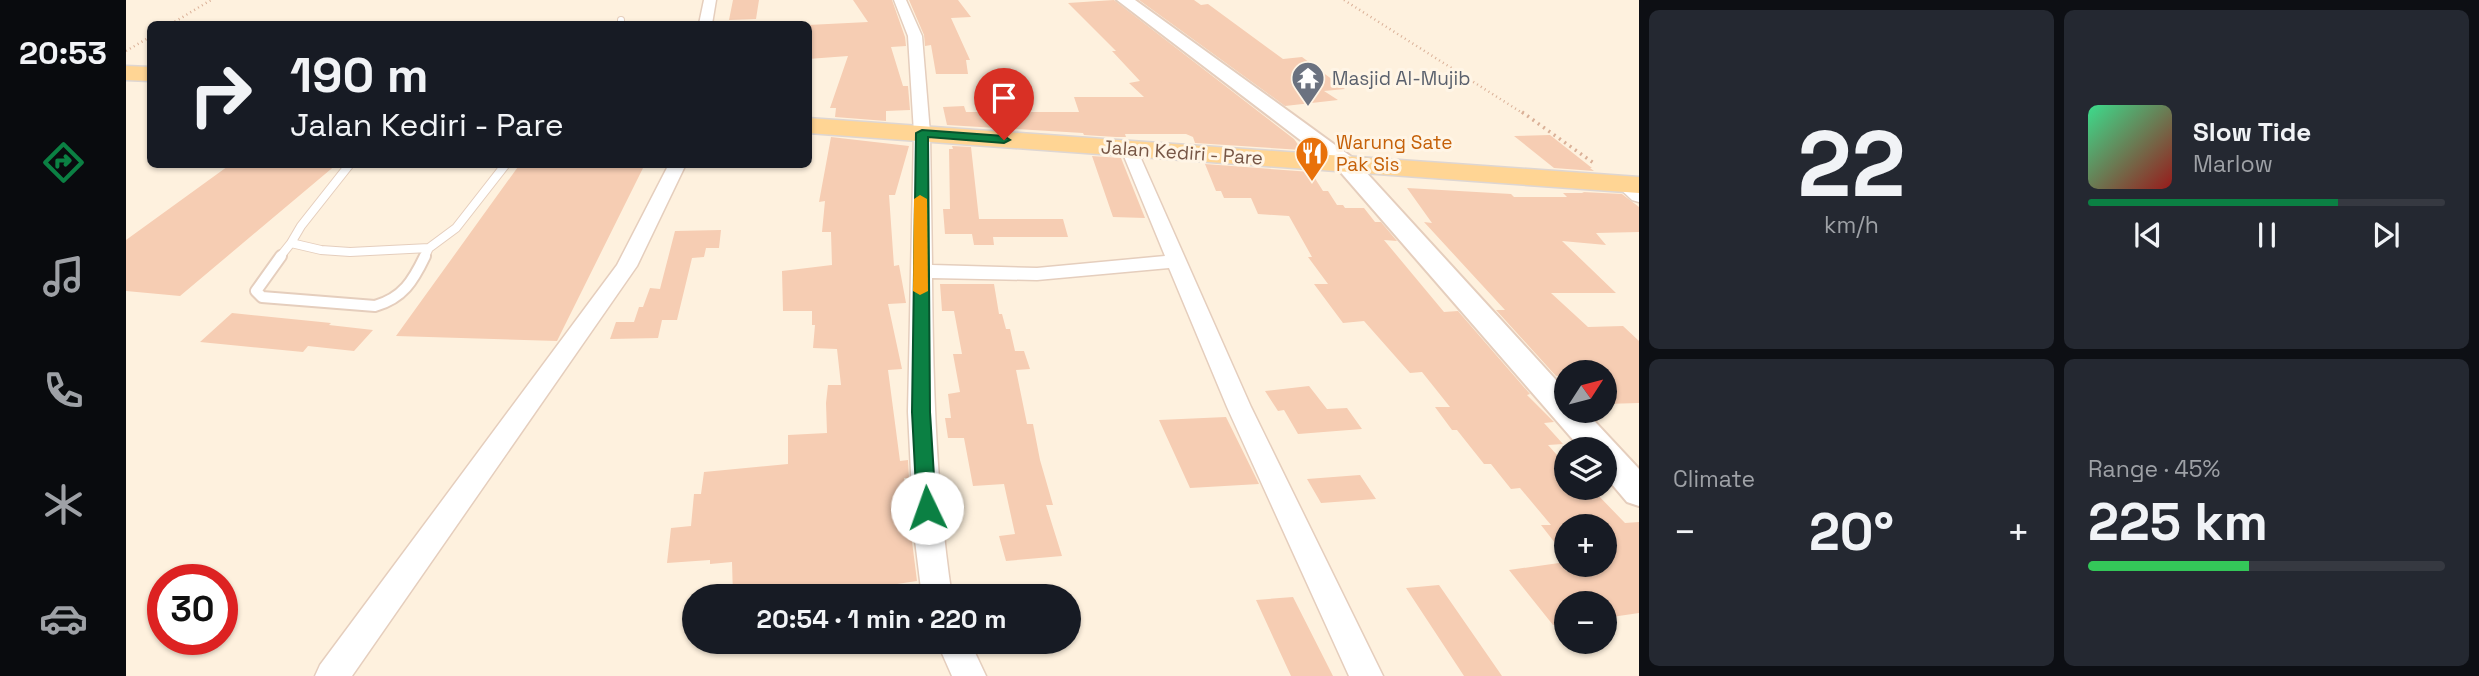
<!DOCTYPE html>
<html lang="en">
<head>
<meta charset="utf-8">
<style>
	:root { --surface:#171b24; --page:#242831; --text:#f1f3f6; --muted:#9ea1a6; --line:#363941; --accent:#0b8043 }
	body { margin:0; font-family:"Space Grotesk",sans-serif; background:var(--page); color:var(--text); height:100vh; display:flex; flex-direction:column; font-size:26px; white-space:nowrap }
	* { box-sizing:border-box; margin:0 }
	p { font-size:23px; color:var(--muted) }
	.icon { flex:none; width:38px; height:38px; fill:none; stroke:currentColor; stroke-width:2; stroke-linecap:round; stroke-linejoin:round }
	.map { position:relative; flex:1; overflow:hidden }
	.drawer { display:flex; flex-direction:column; gap:10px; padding:10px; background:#0d0f14; width:840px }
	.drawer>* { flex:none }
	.banner { position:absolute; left:21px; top:21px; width:665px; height:147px; border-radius:10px; box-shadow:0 2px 5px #0004; background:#171b24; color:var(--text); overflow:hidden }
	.needle { width:46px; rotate:54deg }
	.fabs { position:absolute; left:1428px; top:360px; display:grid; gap:14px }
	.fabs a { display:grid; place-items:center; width:63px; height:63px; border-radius:50%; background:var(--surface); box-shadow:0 2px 5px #0004; font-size:35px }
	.speed { position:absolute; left:21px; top:564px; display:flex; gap:14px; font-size:35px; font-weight:700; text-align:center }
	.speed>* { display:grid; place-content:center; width:91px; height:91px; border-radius:50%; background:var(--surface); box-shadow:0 2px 5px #0004; line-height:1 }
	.speed .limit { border:10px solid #d22; background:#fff; color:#111 }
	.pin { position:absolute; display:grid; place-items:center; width:60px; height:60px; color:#fff; margin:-72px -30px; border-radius:50% 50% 50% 0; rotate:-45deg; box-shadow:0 0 7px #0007 }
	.pin .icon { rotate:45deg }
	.me { position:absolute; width:77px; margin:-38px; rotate:357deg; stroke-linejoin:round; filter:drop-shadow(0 0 5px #0008) }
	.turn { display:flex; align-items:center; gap:24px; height:147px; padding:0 28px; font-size:32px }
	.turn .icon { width:91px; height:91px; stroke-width:2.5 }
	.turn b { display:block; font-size:49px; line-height:60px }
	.big { font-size:52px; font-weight:700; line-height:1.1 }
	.drawer .card { flex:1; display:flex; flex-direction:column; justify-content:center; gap:10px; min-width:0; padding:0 24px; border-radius:10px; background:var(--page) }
	.drawer .dial { align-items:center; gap:0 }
	.dial b { font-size:91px; line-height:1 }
	.song { display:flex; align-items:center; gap:21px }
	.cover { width:84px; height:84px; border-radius:10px; background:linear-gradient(135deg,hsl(150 70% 55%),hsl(0 70% 35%)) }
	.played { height:7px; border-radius:4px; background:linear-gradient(90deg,var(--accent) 70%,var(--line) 70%) }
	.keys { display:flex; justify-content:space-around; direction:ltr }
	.heat { display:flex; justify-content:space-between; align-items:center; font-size:38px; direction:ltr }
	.charge { height:10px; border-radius:5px; background:linear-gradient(90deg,#34c759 45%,var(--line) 0) }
	.drawer .tiles { flex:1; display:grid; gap:10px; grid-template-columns:repeat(2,1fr) }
	.trip { position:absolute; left:556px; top:584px; width:399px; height:70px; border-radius:35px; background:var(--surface); box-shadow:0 2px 5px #0004; font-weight:700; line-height:70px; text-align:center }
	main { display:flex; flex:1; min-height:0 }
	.tabs { display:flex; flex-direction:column; width:126px; justify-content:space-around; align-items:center; background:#090b0e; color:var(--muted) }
	.tabs .icon { width:49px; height:49px }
	.tabs .selected { color:var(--accent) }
	.tabs b { font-size:32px; color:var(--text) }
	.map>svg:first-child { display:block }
</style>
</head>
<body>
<main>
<nav class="tabs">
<b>20:53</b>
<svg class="icon selected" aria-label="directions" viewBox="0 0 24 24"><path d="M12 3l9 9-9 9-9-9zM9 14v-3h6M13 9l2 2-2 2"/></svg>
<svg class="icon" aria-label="music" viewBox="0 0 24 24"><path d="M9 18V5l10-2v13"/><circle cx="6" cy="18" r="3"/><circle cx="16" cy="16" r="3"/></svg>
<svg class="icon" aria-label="phone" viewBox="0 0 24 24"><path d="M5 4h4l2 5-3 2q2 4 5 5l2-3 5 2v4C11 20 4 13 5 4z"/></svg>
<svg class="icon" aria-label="climate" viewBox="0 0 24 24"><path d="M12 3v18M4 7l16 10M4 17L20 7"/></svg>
<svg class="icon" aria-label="car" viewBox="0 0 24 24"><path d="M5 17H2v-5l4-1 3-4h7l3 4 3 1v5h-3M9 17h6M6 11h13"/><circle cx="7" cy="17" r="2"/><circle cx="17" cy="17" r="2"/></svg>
</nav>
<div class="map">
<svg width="1513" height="676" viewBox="0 0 1513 676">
	<rect width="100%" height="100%" fill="#fef1de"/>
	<path fill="#f6cdb3" d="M607,0H633L630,19L603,20Z
		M727,0H766L779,37L780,46L765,47L777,86H782L784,110L760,111V121L709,117L710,108H704L722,56L682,59V25L742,22Z
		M783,0H832L845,17L825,18L844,60H840L842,74H810L805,45L799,46L798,35Z
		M988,0L1168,139L1176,150L1069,143L1067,137L1060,134H999L1000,137H990L958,135L957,133L821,125L817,107L838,106L840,112H953L948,97H1018L1003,83L1014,81L986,51H990L942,3Z
		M1013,0H1068L1075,5L1082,4L1157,59L1176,57L1219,89L1198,91L1212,100L1159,106Z
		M1424,135L1466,168H1464L1468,171L1428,168L1388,136Z
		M705,137L783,146L769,195H763L768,266L773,265L780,303L762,304L776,369L762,370L774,461L782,460L783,478H778L791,581L751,587L752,597H607L606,562L584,564V560L541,563L545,528L565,526L568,494H575L578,472L662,464V435L701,433L700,403L702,385H715L711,349L687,348L689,325H686V311H657L656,271L706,265L705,232H696L699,201L693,202Z
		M826,146L845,147L853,219H937L942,237H867L868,245H848L846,234H819L817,209H824L823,149H827Z
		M966,156L995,158L1019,218L987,217Z
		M105,164H211L54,296L0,291V240Z
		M394,164H519L431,341L270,336Z
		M1079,164L1185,172L1197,191H1202L1211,205H1217L1219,208H1238L1249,222H1255L1271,241L1258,240L1318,312L1332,311L1404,394L1401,395L1428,422L1418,423L1437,444L1422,445L1440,465V488L1467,490L1499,523L1513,522V613L1479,618V604H1440V623L1427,625L1383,570L1440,562V571L1479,566V527H1440V557L1415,525H1425L1394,488L1385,489L1365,464H1358L1331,430H1326L1309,407H1324L1296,372L1284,373L1238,321L1217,323L1188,284H1202L1182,257H1186L1163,216L1132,214L1125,198H1098L1095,191H1090Z
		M1281,188L1385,194L1388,197H1441L1437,193H1458L1456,192L1496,194L1513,207V232L1470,233L1480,245L1436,241L1490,293H1425L1462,327L1497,326L1513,341V403L1479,404V373H1440V375L1430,376L1370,310H1379L1298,222L1306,223Z
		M595,230L593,248H580L578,257L566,258L551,320H536L532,338L484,339L490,322H508L513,307H517L524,288L534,289L549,231Z
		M814,284H868L873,314H876L880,329H884L889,351H898L904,369L890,370L901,424H907L914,460L927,505H920L936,556L880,561L873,536L889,534L878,484L847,486L838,438H822L819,418H825L822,394L834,392L827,354H836L828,311H816Z
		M106,313L205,323L203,325L247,330L228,351L182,346L177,352L74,342Z
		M1183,386L1201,409L1221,408L1236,429L1172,434L1158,410L1152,411L1139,391Z
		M1100,417L1133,484L1064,488L1033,420Z
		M1234,475L1250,499L1195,503L1181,479Z
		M1313,585L1376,676H1338L1280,588Z
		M1167,597L1207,676H1165L1130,600Z"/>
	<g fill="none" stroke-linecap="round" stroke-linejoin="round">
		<defs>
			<path id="service-far2" d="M495,20V24"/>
			<path id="service-far1" d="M224,164L175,226L165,243L195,250L224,252L303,248L330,228L380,164
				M153,258L165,243
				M298,258L303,248"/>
			<path id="service" d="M155,256L130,291L136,297L249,306C277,298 287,281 299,256"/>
			<path id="minor" d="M578,0H590L586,24H573Z
				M768,0H780L796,36L804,133L806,265L911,268L1039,256L995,149L1003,144L1009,145L1125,407L1257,676H1223L1101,407L1043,268L911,280L806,278C807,385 810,491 826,597H796L788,532L782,412L788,133L782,36Z
				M543,164H560L511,266L226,676H189L194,665L491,265Z
				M1498,179L1513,187V202L1506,200L1489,184Z
				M811,642H844L860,676H826Z"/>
			<path id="tertiary" d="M991,0H1009L1227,158L1440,391V411H1459L1513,469V506L1501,502L1479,476V450H1456L1211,168Z"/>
			<path id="primary" d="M0,66L24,67V81L0,80Z
				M682,118L1513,177V193L682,133Z"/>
		</defs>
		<use href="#service-far2" stroke="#e5cebd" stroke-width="8"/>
		<use href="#service-far1" stroke="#e5cebd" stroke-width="10"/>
		<use href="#service" stroke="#e5cebd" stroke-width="14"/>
		<use href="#minor" stroke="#e5cebd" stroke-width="3"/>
		<use href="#tertiary" stroke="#e5cebd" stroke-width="4"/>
		<use href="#primary" stroke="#ded6d2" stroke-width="3"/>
		<path stroke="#dab097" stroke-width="2.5" stroke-dasharray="1 3.5" stroke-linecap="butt" d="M1218,0L1398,114
			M45,24L85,0
			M0,51L24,37"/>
		<path stroke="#dab097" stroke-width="3.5" stroke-dasharray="2 4.5" stroke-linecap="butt" d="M1396,112L1469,164"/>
		<use href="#service-far2" stroke="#fff" stroke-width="6"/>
		<use href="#service-far1" stroke="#fff" stroke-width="8"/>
		<use href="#service" stroke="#fff" stroke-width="10"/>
		<use href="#minor" fill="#fff" fill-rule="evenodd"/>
		<use href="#tertiary" fill="#fff" fill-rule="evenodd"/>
		<use href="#primary" fill="#ffd594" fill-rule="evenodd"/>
	</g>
	<path fill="#0b8043" stroke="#07532c" stroke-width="2" d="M796,130L878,136L884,140L878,143L802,137L804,412L810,508L808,514L801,516L794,514L791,508L786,412L790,133Z"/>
	<path fill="#f59e0b" d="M794,195L801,199L802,291L794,295L787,291L788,199Z"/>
	<defs>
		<symbol id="temple-pin" viewBox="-11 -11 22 30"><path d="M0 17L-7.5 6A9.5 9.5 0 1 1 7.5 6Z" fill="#6b7280" stroke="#fff5e6"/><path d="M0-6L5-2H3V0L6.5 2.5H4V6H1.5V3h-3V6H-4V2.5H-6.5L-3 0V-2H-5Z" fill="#fff"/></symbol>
		<symbol id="restaurant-pin" viewBox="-11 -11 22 30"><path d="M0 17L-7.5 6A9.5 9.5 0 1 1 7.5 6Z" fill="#e8710a" stroke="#fff5e6"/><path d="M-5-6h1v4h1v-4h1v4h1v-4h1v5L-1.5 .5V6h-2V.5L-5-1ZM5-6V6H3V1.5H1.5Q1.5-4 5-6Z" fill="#fff"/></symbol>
	</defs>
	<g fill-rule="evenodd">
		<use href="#temple-pin" x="1163" y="59" width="38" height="52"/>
		<use href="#restaurant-pin" x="1167" y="134" width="38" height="52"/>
	</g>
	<g text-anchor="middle" stroke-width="6" stroke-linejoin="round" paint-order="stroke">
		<g font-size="19" fill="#5b616d" stroke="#fff5e6" text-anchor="start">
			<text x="1206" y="85">Masjid Al-Mujib</text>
		</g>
		<g font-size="19" fill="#c56008" stroke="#fff5e6" text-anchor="start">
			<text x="1210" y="149">Warung Sate<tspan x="1210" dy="22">Pak Sis</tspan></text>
		</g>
		<g font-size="19" fill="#765544" stroke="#fff5e6">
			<text transform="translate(1056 152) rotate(4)" y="7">Jalan Kediri - Pare</text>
		</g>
	</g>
</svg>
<div class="fabs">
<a><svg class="needle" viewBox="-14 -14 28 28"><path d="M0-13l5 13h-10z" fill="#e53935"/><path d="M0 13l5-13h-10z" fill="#9ea1a6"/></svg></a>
<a><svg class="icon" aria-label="layers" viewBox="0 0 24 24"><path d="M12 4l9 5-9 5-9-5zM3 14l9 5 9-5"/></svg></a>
<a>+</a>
<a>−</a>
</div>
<div class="speed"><div class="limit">30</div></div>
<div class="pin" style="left:878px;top:140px;background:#d93025"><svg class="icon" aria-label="arrive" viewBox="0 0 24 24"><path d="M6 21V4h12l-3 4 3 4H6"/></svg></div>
<svg class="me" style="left:801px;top:508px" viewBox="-20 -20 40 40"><circle r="19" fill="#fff"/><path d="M0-13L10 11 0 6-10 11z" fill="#0b8043"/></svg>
<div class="trip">20:54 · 1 min · 220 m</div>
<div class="banner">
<div class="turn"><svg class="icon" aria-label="right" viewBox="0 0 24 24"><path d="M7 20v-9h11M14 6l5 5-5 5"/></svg><div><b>190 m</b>Jalan Kediri - Pare</div></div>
</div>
</div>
<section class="drawer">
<div class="tiles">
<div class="card dial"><b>22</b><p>km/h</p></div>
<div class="card">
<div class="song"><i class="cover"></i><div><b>Slow Tide</b><p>Marlow</p></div></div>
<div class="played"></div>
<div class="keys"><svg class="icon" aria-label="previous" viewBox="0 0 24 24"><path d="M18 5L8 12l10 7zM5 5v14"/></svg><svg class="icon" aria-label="pause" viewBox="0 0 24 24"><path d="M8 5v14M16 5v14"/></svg><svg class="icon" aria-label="next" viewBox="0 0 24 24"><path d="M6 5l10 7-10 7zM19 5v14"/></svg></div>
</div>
<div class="card"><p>Climate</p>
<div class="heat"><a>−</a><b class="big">20°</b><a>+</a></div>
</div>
<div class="card"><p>Range · 45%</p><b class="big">225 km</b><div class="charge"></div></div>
</div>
</section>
</main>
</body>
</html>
